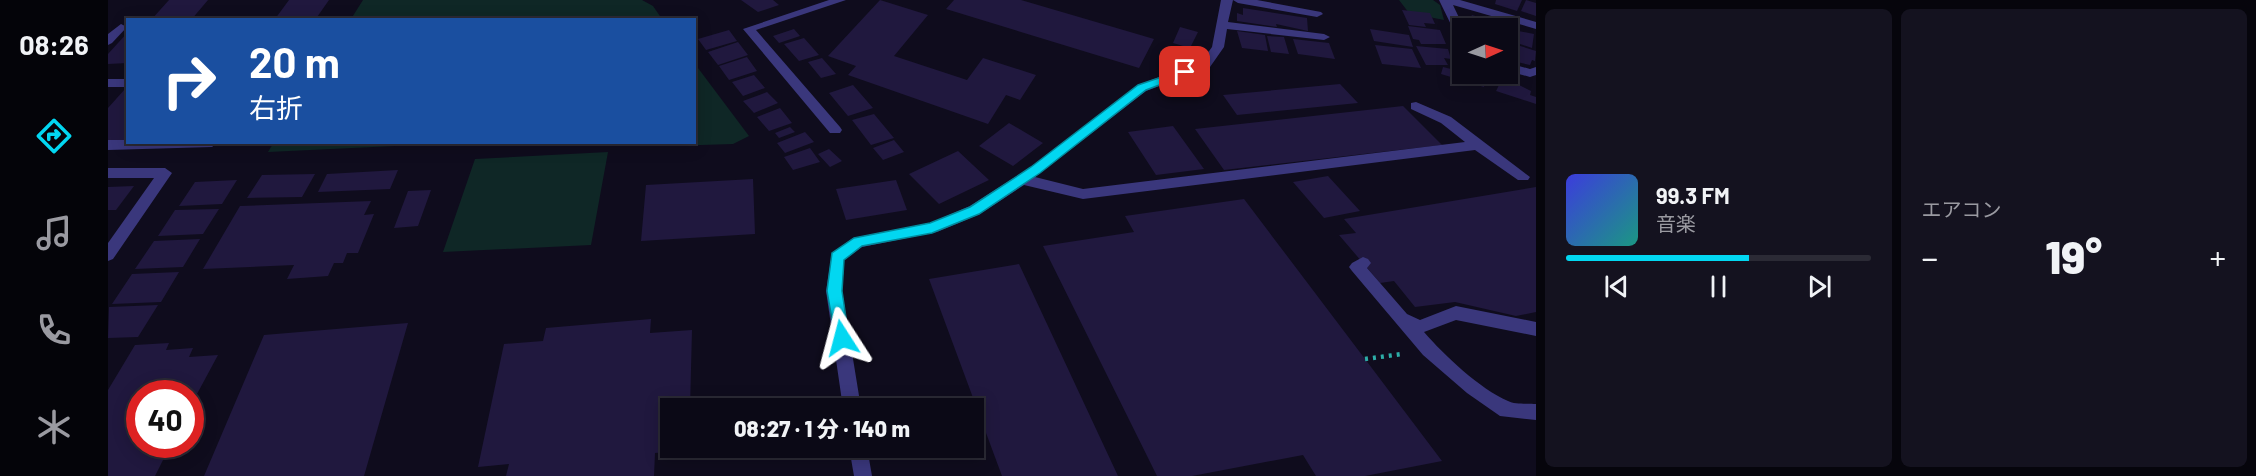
<!DOCTYPE html>
<html lang="ja">
<head>
<meta charset="utf-8">
<style>
	:root { --surface:#0b0916; --page:#14121f; --text:#f1f3f6; --muted:#9a9aa1; --line:#2b2a35; --accent:#02d7f1 }
	body { margin:0; font-family:Barlow,"Noto Sans JP",sans-serif; background:var(--page); color:var(--text); height:100vh; display:flex; flex-direction:column; font-size:22px; white-space:nowrap }
	* { box-sizing:border-box; margin:0 }
	p { font-size:20px; color:var(--muted) }
	.icon { flex:none; width:33px; height:33px; fill:none; stroke:currentColor; stroke-width:2; stroke-linecap:round; stroke-linejoin:round }
	.map { position:relative; flex:1; overflow:hidden }
	.side { display:flex; flex-direction:column; gap:9px; padding:9px; background:#06050c; width:720px }
	.side>* { flex:none }
	.hud { position:absolute; left:18px; top:18px; width:570px; height:126px; border-radius:0px; box-shadow:0 3px 15px #0003,0 0 0 2px var(--line); background:#1a4fa0; color:#fff; overflow:hidden }
	.needle { width:39px; rotate:87deg }
	.tools { position:absolute; left:1344px; top:18px; display:grid; gap:12px }
	.tools a { display:grid; place-items:center; width:66px; height:66px; border-radius:0px; background:var(--surface); box-shadow:0 3px 15px #0003,0 0 0 2px var(--line); font-size:30px }
	.speed { position:absolute; left:18px; top:380px; display:flex; gap:12px; font-size:30px; font-weight:700; text-align:center }
	.speed>* { display:grid; place-content:center; width:78px; height:78px; border-radius:50%; background:var(--surface); box-shadow:0 3px 15px #0003,0 0 0 2px var(--line); line-height:1 }
	.speed .limit { border:9px solid #d22; background:#fff; color:#111 }
	.pin { position:absolute; display:grid; place-items:center; width:51px; height:51px; color:#fff; margin:-26px; border-radius:12px; box-shadow:0 3px 9px #0006 }
	.me { position:absolute; width:66px; margin:-33px; rotate:351deg; stroke-linejoin:round; filter:drop-shadow(0 0 4px #0008) }
	.turn { display:flex; align-items:center; gap:21px; height:126px; padding:0 24px; font-size:27px }
	.turn .icon { width:78px; height:78px; stroke-width:2.5 }
	.turn b { display:block; font-size:42px; line-height:51px }
	.big { font-size:45px; font-weight:800; line-height:1.1 }
	.side .tile { flex:1; display:flex; flex-direction:column; justify-content:center; gap:9px; min-width:0; padding:0 21px; border-radius:9px; background:var(--page) }
	.song { display:flex; align-items:center; gap:18px }
	.cover { width:72px; height:72px; border-radius:9px; background:linear-gradient(135deg,hsl(240 70% 55%),hsl(170 70% 35%)) }
	.played { height:6px; border-radius:3px; background:linear-gradient(90deg,var(--accent) 60%,var(--line) 60%) }
	.keys { display:flex; justify-content:space-around; direction:ltr }
	.heat { display:flex; justify-content:space-between; align-items:center; font-size:33px; direction:ltr }
	.side .tiles { flex:1; display:grid; gap:9px; grid-template-columns:repeat(2,1fr) }
	.trip { position:absolute; left:552px; top:398px; width:324px; height:60px; border-radius:0px; background:var(--surface); box-shadow:0 3px 15px #0003,0 0 0 2px var(--line); font-weight:800; line-height:60px; text-align:center }
	main { display:flex; flex:1; min-height:0 }
	.dock { display:flex; flex-direction:column; width:108px; justify-content:space-around; align-items:center; background:#040409; color:var(--muted) }
	.dock .icon { width:42px; height:42px }
	.dock .active { color:var(--accent) }
	.dock b { font-size:27px; color:var(--text) }
	.map>svg:first-child { display:block }
</style>
</head>
<body>
<main>
<nav class="dock">
<b>08:26</b>
<svg class="icon active" aria-label="directions" viewBox="0 0 24 24"><path d="M12 3l9 9-9 9-9-9zM9 14v-3h6M13 9l2 2-2 2"/></svg>
<svg class="icon" aria-label="music" viewBox="0 0 24 24"><path d="M9 18V5l10-2v13"/><circle cx="6" cy="18" r="3"/><circle cx="16" cy="16" r="3"/></svg>
<svg class="icon" aria-label="phone" viewBox="0 0 24 24"><path d="M5 4h4l2 5-3 2q2 4 5 5l2-3 5 2v4C11 20 4 13 5 4z"/></svg>
<svg class="icon" aria-label="climate" viewBox="0 0 24 24"><path d="M12 3v18M4 7l16 10M4 17L20 7"/></svg>
</nav>
<div class="map">
<svg width="1428" height="476" viewBox="0 0 1428 476">
	<rect width="100%" height="100%" fill="#0f0c1d"/>
	<path fill="#0f2726" d="M255,0H534L545,6L554,19H243Z
		M1291,0H1325L1332,5L1336,20L1301,13Z
		M587,64L641,136L625,144L561,146L560,143L586,142Z
		M166,142H350V143L160,152Z
		M500,152L483,245L335,252L367,159Z"/>
	<path fill="#20183e" d="M61,0H100L83,20H43Z
		M181,0H221L207,20L167,19Z
		M633,0H665L671,5L650,12Z
		M772,0L820,15L786,56L859,80L875,58L928,75L912,100L898,95L880,124L740,75L748,66L720,56Z
		M846,0H913L1046,39L1031,68L838,9Z
		M1388,0H1414L1409,11L1387,4Z
		M1418,0L1428,3V16L1413,11Z
		M1135,8L1199,18L1200,31L1168,24L1169,27L1129,21V13L1135,15Z
		M1294,10L1322,13L1327,24L1316,23L1318,27L1301,25Z
		M1364,15L1390,23L1389,28L1358,27Z
		M1300,26L1332,30L1338,44H1313L1311,40L1305,39Z
		M1072,27L1090,32L1082,48L1065,43Z
		M686,29L692,36L671,43L665,36Z
		M1262,29L1301,35L1305,47L1266,41Z
		M1400,29L1426,34L1424,48L1400,40Z
		M621,30L629,41L598,50L590,39Z
		M1129,31L1157,35L1160,51L1134,48Z
		M20,32V63L0,64V54Z
		M1159,36L1176,37L1181,54L1163,52Z
		M696,38L711,55L691,61L676,44Z
		M1185,39L1221,43L1227,59L1190,54Z
		M630,42L640,55L610,65L600,52Z
		M1403,43L1428,51L1427,61L1424,60L1422,65L1400,60Z
		M1267,45L1304,49L1313,68L1274,64Z
		M1308,46L1340,49L1343,59L1336,58L1340,65H1318Z
		M639,57L649,71L621,80L611,66Z
		M714,58L728,74L713,78L700,62Z
		M1349,65L1354,66V74H1373V76L1378,78L1376,87L1333,74L1335,67L1343,69Z
		M646,75L657,88L635,96L624,82Z
		M1395,77L1423,91L1422,95L1428,97V104L1388,91Z
		M1232,84L1250,103L1129,115L1115,95Z
		M745,85L765,108L740,116L721,93Z
		M17,89H20V142H0V108Z
		M659,92L670,103L646,113L635,101Z
		M1295,106L1334,145L1116,170L1087,129Z
		M672,108L684,123L661,131L649,117Z
		M766,114L786,138L763,145L744,120Z
		M901,123L935,143L905,166L871,146Z
		M1065,126L1096,169L1048,175L1020,132Z
		M682,127L687,132L671,138L667,133Z
		M697,132L706,142L677,153L669,143Z
		M786,140L796,152L775,160L765,148Z
		M702,148L712,162L685,170L676,157Z
		M721,149L734,161L722,167L710,154Z
		M850,151L881,180L831,204L801,174Z
		M290,170L282,189L210,192L219,174Z
		M207,174L194,197L139,198L154,175Z
		M1220,176L1252,211L1216,218L1185,182Z
		M645,179L647,234L533,241L538,185Z
		M129,180L114,204L71,206L87,182Z
		M788,180L799,210L738,220L728,189Z
		M26,186L8,210H0V187Z
		M1428,187V312L1408,316L1347,302L1307,307L1286,281L1272,283L1231,235L1248,233L1236,219Z
		M323,190L310,226L286,228L300,191Z
		M1136,199L1257,359L1334,461L1257,476H1208L1195,455L1084,476H1049L935,246L1026,232L1017,216Z
		M263,201L256,215L266,214L250,253H239L235,263H226L220,276L179,279L186,265L95,269L132,206Z
		M111,209L95,234L50,236L67,210Z
		M92,239L75,267L27,269L46,241Z
		M911,264L1010,476H894L821,279Z
		M71,272L53,302L4,304L24,274Z
		M50,305L30,337L0,338L1,307Z
		M543,319L542,333L584,330L582,408H562V447H581V450L547,453L546,476H398L401,464L370,467L396,344L435,341L438,328Z
		M300,323L256,476H96L156,335Z
		M61,343L58,350L85,348L81,357L110,355L82,407V393H32V444H63L47,476H0V390L27,345Z"/>
	<g fill="none" stroke-linecap="round" stroke-linejoin="round">
		<path stroke="#2dada7" stroke-width="4.5" stroke-dasharray="3 5" stroke-linecap="butt" d="M1257,359L1294,354"/>
		<path fill="#3a377c" fill-rule="evenodd" d="M721,0H738L648,30L732,127L734,130L732,133H722L635,29Z
			M1113,0H1149L1213,12L1215,14L1209,17L1130,3L1125,0L1120,22L1216,34L1222,37L1216,40L1119,29L1116,47L1102,67L1038,91L927,177L975,189L1357,142L1333,123L1303,109V103L1308,102L1343,117L1422,177L1420,180H1410L1367,150L975,199L916,185L872,214L829,232L754,247L736,260L734,291L753,408H735L718,291L724,253L745,238L822,223L862,206L923,167L1030,85L1094,61L1104,47Z
			M1331,0H1352L1428,22V29L1345,5L1356,28L1354,40L1350,39Z
			M13,24L19,27L4,43L0,45V34Z
			M1400,63L1422,69L1428,67V75L1422,77L1400,71Z
			M0,79H20V87H0Z
			M0,140H20V142H110L104,147L0,150Z
			M0,168H57L64,173L5,259L0,261V243L46,178H0Z
			M1255,257L1260,259L1263,263L1259,268L1299,314L1312,320L1348,306L1428,322V336L1348,320L1316,332C1336,355 1372,389 1400,401C1407,405 1420,403 1428,404V420L1392,416L1359,393L1315,355L1244,271L1241,267L1244,263Z
			M741,447H759L764,476H746Z"/>
	</g>
	<path fill="#02d7f1" stroke="#018c9d" stroke-width="1.5" d="M1077,69L1082,72L1081,74L1038,90L932,173L871,214L824,233L754,246L736,260L734,291L741,338L739,342H728L719,291L724,253L746,238L822,223L862,207L923,167L1030,85Z"/>
</svg>
<div class="tools">
<a><svg class="needle" viewBox="-14 -14 28 28"><path d="M0-13l5 13h-10z" fill="#e53935"/><path d="M0 13l5-13h-10z" fill="#9a9aa1"/></svg></a>
</div>
<div class="speed"><div class="limit">40</div></div>
<div class="pin" style="left:1077px;top:72px;background:#d93025"><svg class="icon" aria-label="arrive" viewBox="0 0 24 24"><path d="M6 21V4h12l-3 4 3 4H6"/></svg></div>
<svg class="me" style="left:734px;top:338px" viewBox="-20 -20 40 40"><path d="M0-17L14 15 0 8-14 15z" fill="#02d7f1" stroke="#fff" stroke-width="4"/></svg>
<div class="trip">08:27 · 1 分 · 140 m</div>
<div class="hud">
<div class="turn"><svg class="icon" aria-label="right" viewBox="0 0 24 24"><path d="M7 20v-9h11M14 6l5 5-5 5"/></svg><div><b>20 m</b>右折</div></div>
</div>
</div>
<section class="side">
<div class="tiles">
<div class="tile">
<div class="song"><i class="cover"></i><div><b>99.3 FM</b><p>音楽</p></div></div>
<div class="played"></div>
<div class="keys"><svg class="icon" aria-label="previous" viewBox="0 0 24 24"><path d="M18 5L8 12l10 7zM5 5v14"/></svg><svg class="icon" aria-label="pause" viewBox="0 0 24 24"><path d="M8 5v14M16 5v14"/></svg><svg class="icon" aria-label="next" viewBox="0 0 24 24"><path d="M6 5l10 7-10 7zM19 5v14"/></svg></div>
</div>
<div class="tile"><p>エアコン</p>
<div class="heat"><a>−</a><b class="big">19°</b><a>+</a></div>
</div>
</div>
</section>
</main>
</body>
</html>
